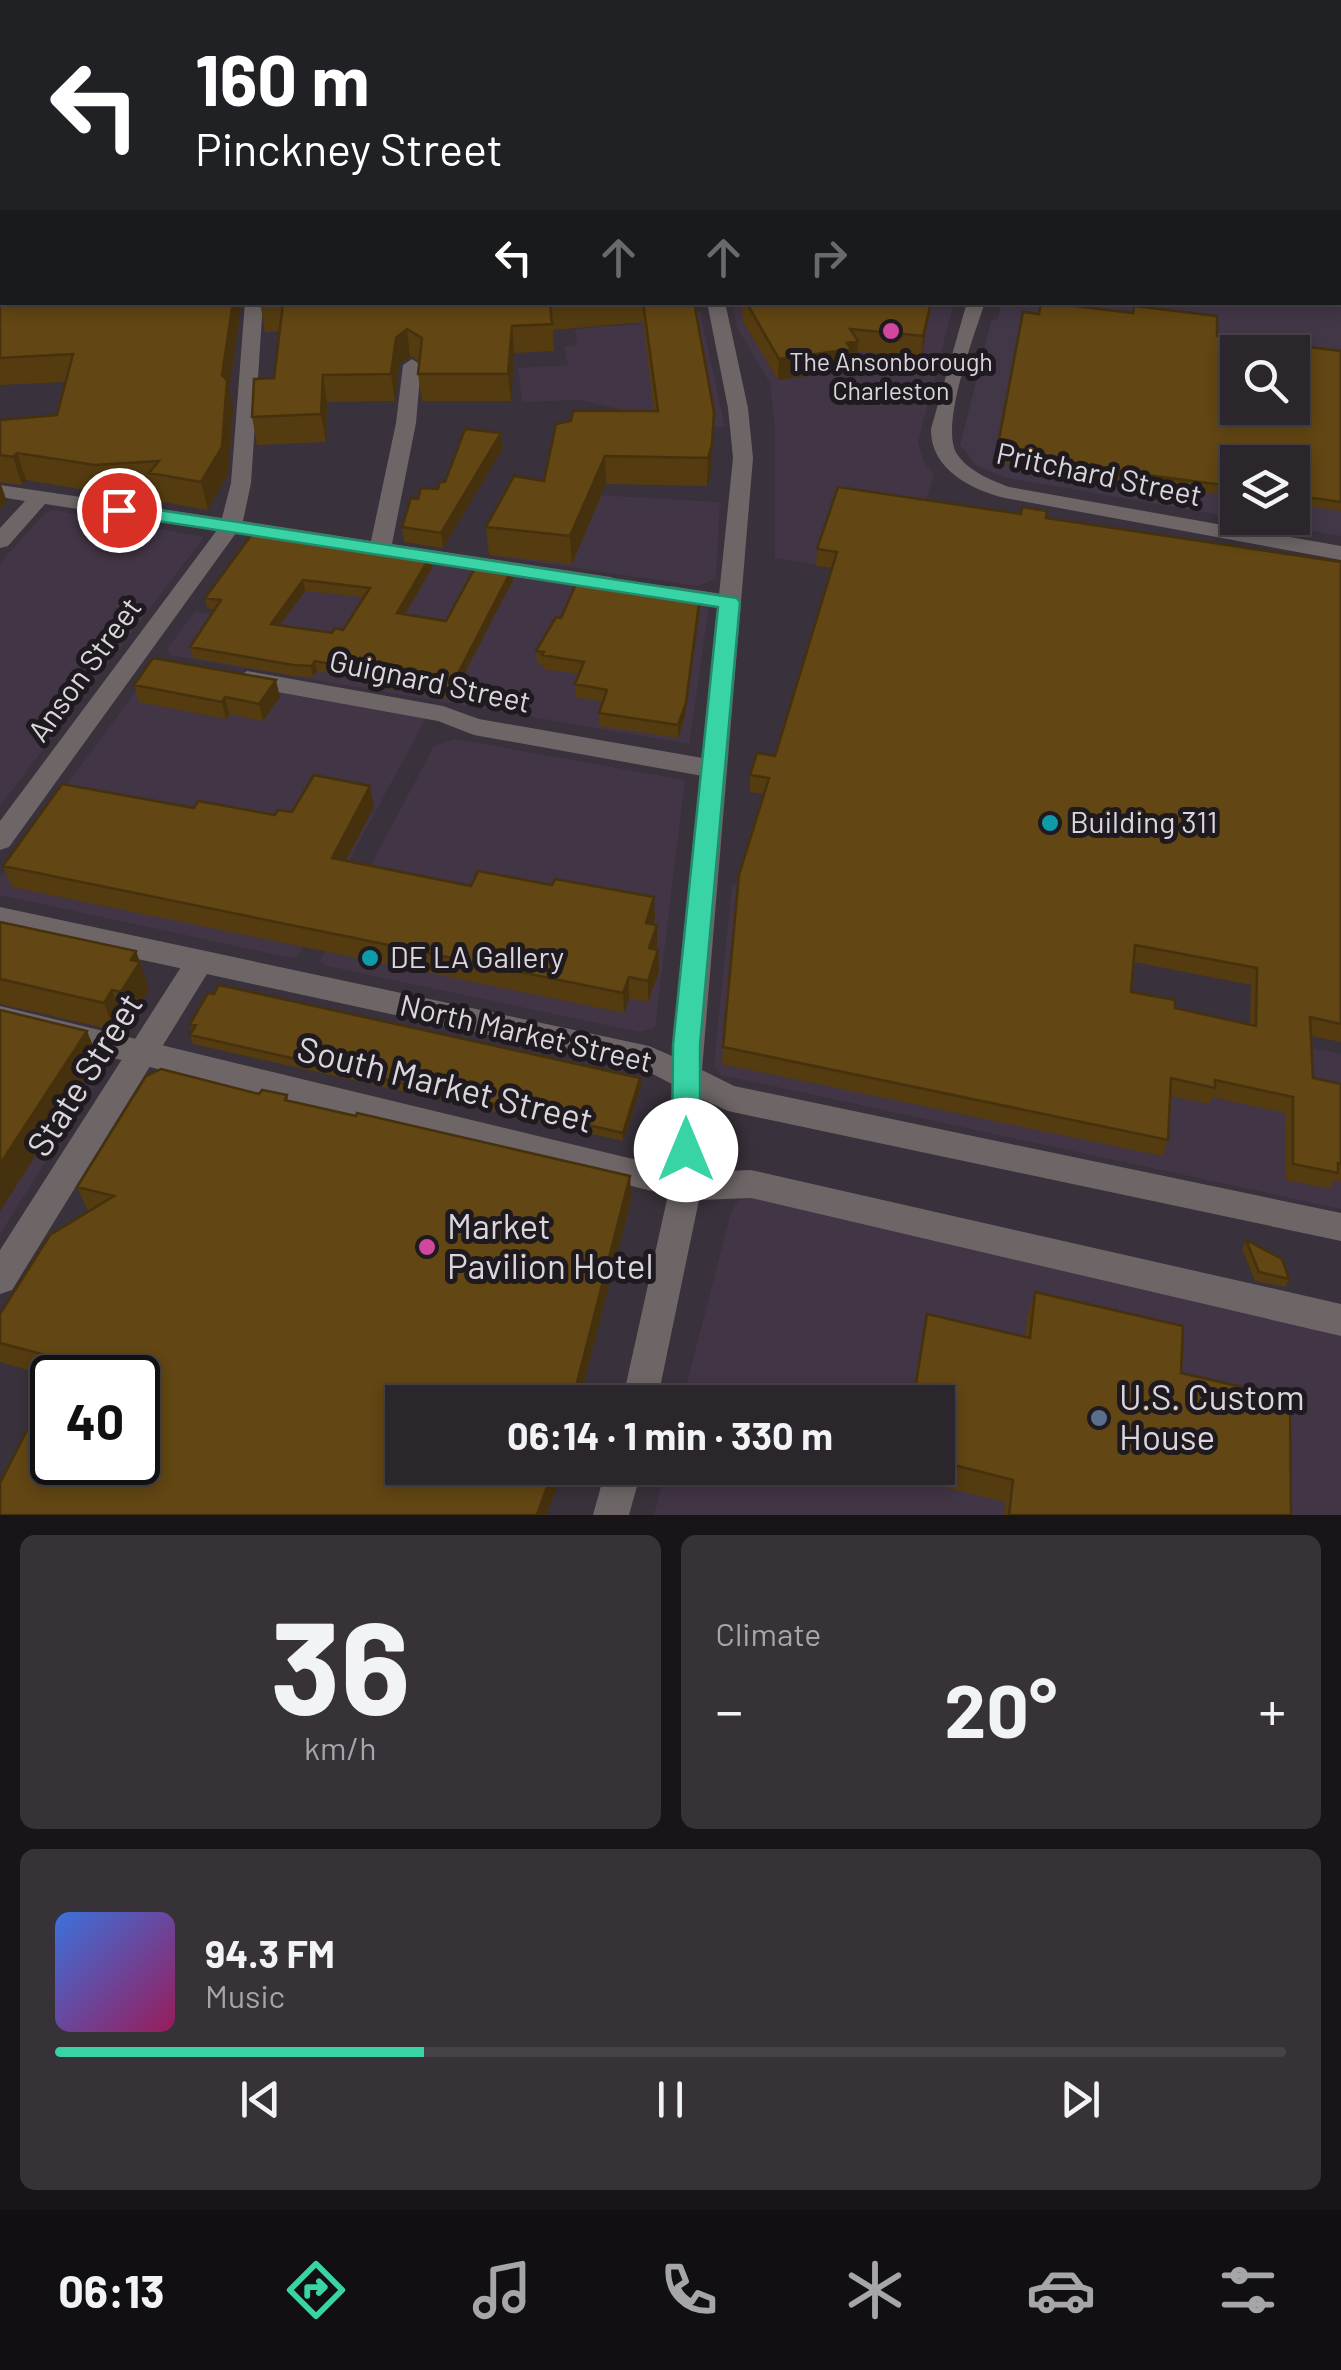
<!DOCTYPE html>
<html lang="en">
<head>
<meta charset="utf-8">
<style>
	:root { --surface:#2b252c; --page:#373138; --text:#f1f3f6; --muted:#a6a5a9; --line:#474248; --accent:#39d4a5 }
	body { margin:0; font-family:Barlow,sans-serif; background:var(--page); color:var(--text); height:100vh; display:flex; flex-direction:column; font-size:38px; white-space:nowrap }
	* { box-sizing:border-box; margin:0 }
	p { font-size:32px; color:var(--muted) }
	.icon { flex:none; width:55px; height:55px; fill:none; stroke:currentColor; stroke-width:2; stroke-linecap:round; stroke-linejoin:round }
	.map { position:relative; height:1515px; overflow:hidden }
	.drawer { display:flex; flex-direction:column; gap:20px; padding:20px; background:#181418; flex:1 }
	.drawer>* { flex:none }
	.hud { position:absolute; left:0px; top:0px; width:1342px; height:305px; box-shadow:0 5px 15px #0003,0 0 0 2px var(--line); background:#202124; color:#fff; overflow:hidden }
	.fabs { position:absolute; left:1220px; top:335px; display:grid; gap:20px }
	.fabs a { display:grid; place-items:center; width:90px; height:90px; border-radius:0px; background:var(--surface); box-shadow:0 5px 15px #0003,0 0 0 2px var(--line); font-size:50px }
	.speed { position:absolute; left:30px; top:1355px; display:flex; gap:20px; font-size:50px; font-weight:700; text-align:center }
	.speed>* { display:grid; place-content:center; width:130px; height:130px; border-radius:50%; background:var(--surface); box-shadow:0 5px 15px #0003,0 0 0 2px var(--line); line-height:1 }
	.speed .limit { border:5px solid #111; border-radius:15px; background:#fff; color:#111 }
	.pin { position:absolute; display:grid; place-items:center; width:85px; height:85px; color:#fff; margin:-42px; border:5px solid #fff; border-radius:50%; box-shadow:0 2px 10px #0007 }
	.me { position:absolute; width:110px; margin:-55px; rotate:0deg; stroke-linejoin:round; filter:drop-shadow(0 0 8px #0008) }
	.turn { display:flex; align-items:center; gap:35px; height:210px; padding:0 30px; font-size:45px }
	.turn .icon { width:130px; height:130px; stroke-width:2.5 }
	.turn b { display:block; font-size:70px; line-height:85px }
	.lanes { display:flex; align-items:center; height:95px; padding:0 30px; background:#0003; justify-content:center; gap:50px; direction:ltr }
	.lanes .off { opacity:.35 }
	.big { font-size:75px; font-weight:700; line-height:1.1 }
	.drawer .widget { flex:1; display:flex; flex-direction:column; justify-content:center; gap:15px; min-width:0; padding:0 35px; border-radius:15px; background:var(--page) }
	.drawer .dial { align-items:center; gap:0 }
	.dial b { font-size:130px; line-height:1 }
	.song { display:flex; align-items:center; gap:30px }
	.cover { width:120px; height:120px; border-radius:15px; background:linear-gradient(135deg,hsl(220 70% 55%),hsl(330 70% 35%)) }
	.played { height:10px; border-radius:5px; background:linear-gradient(90deg,var(--accent) 30%,var(--line) 30%) }
	.keys { display:flex; justify-content:space-around; direction:ltr }
	.heat { display:flex; justify-content:space-between; align-items:center; font-size:55px; direction:ltr }
	.drawer .tiles { flex:1; display:grid; gap:20px; grid-template-columns:1fr 1fr }
	.widget:last-child { grid-column:span 2 }
	.trip { position:absolute; left:385px; top:1385px; width:570px; height:100px; border-radius:0px; background:var(--surface); box-shadow:0 5px 15px #0003,0 0 0 2px var(--line); font-weight:700; line-height:100px; text-align:center }
	.menu { display:flex; height:160px; justify-content:space-around; align-items:center; background:#110f12; color:var(--muted) }
	.menu .icon { width:70px; height:70px }
	.menu .active { color:var(--accent) }
	.menu b { font-size:45px; color:var(--text) }
	.map>svg:first-child { display:block }
</style>
</head>
<body>
<div class="map">
<svg width="1341" height="1515" viewBox="0 0 1341 1515">
	<rect width="100%" height="100%" fill="#39313b"/>
	<path fill="#423545" d="M733,303H954L918,442L924,462L934,474L902,578L775,558V431L770,383L737,328Z
		M700,311L725,427L697,428L581,400L522,402L518,368L568,365L564,347L577,345L575,329L638,324V317Z
		M526,491L720,502L716,578L698,586L494,556Z
		M53,510L204,537L0,806V563L44,514Z
		M254,537L705,605L709,608L689,744L169,655L168,648L195,611L274,626L289,604L211,589L247,540Z
		M152,669L426,718L298,956L291,958L0,895V876Z
		M455,739L685,780L655,1028L639,1032L327,966L320,961L434,746Z
		M732,884L1086,948L1082,996L1341,1054V1209L721,1075L714,1065Z
		M0,1026L106,1052L108,1063L0,1234Z
		M749,1197L1341,1329V1515H654L666,1468H938V1402H682L731,1212L738,1201Z"/>
	<path fill="#423747" fill-rule="evenodd" d="M1004,0H1341V536L1003,477L977,466L960,445L991,321L998,318L1001,303L1340,302V2H1000ZM1238,352H1292V408H1238ZM1238,462H1292V518H1238Z"/>
	<g fill="none" stroke-linecap="round" stroke-linejoin="round">
		<path fill="#6e6666" fill-rule="evenodd" d="M245,302H263L251,483L243,521L371,541L396,423L403,365L412,359L421,365L416,423L392,544L611,577L622,584L611,591L236,533L9,847L0,850V821L217,530L45,504L8,546L0,548V528L25,501L0,497V485L222,518L231,483Z
			M967,302H985C975,334 939,426 957,454C968,471 991,480 1009,487L1341,546V560L1005,498C972,490 930,469 931,429Z
			M670,586L729,595L740,602L729,609L662,598L659,593Z
			M247,671L443,706L479,719L714,760L727,769L714,778L474,735L438,721L239,685L235,679Z
			M200,950L210,953L214,961L210,969L12,1290L0,1294V1250L190,953Z"/>
		<path fill="#6e6666" fill-rule="evenodd" d="M707,302H725L748,408L753,458L702,1070L734,1086L1341,1213V1241L728,1111L702,1099V1172L751,1170L1341,1304V1336L751,1198L699,1200L657,1402H622L668,1195L0,1030V1006L670,1168L672,1084L643,1069L0,929V907L649,1046L672,1056L733,458L728,408Z
			M606,1468H642L629,1515H593Z"/>
	</g>
	<path fill="#543c10" fill-rule="evenodd" d="M0,0L2,2V229H0Z
		M0,287L241,307L229,390L233,408L228,474L208,510L157,501L154,490L103,493L26,480L22,485L0,482L7,502L0,509V420L57,415L66,382L0,385Z
		M260,302H694L714,412L711,472L707,486L606,484L572,564L489,555L486,527L544,481L654,411L643,322L553,330L554,351L514,353L511,401H422L418,374L420,362L410,356L399,365L395,401L327,402L326,442L257,445L252,417L274,378L280,331L265,332Z
		M741,302H932L921,358L857,351L856,363H850L849,370L778,380L743,321Z
		M1134,306L1217,336L1341,351V511L1292,504V462H1238V497L995,463L1023,312L1039,314L1132,313Z
		M501,433L503,448L443,548L404,542L402,527L418,499L438,489Z
		M1046,518L1341,562V1042L1311,1036L1313,1078L1341,1084V1182L1334,1180L1330,1189L1286,1180L1285,1113L1212,1097L1209,1104L1171,1096L1168,1140L1162,1156L722,1064L723,1047L764,794L750,792V775L775,756L833,568L816,566L817,549ZM1134,962L1251,985L1250,1024L1175,1008L1131,992Z
		M430,557L432,568L405,614L446,621L512,569L513,580L451,699L363,684V680L317,671L313,677L295,676L193,658L190,647L215,610L207,608L205,598ZM305,591L364,597L343,630L332,633L280,625Z
		M700,609L685,716L678,738L599,726V713L603,702L576,697L575,684L579,674L543,669V665L537,664L536,651L561,618Z
		M134,685L280,697L263,721L229,714L226,719L139,702Z
		M370,786L374,807L346,861L471,886L655,918L653,924L657,946L656,950H658L659,971L648,1002L629,998L624,1013L12,887L3,866L292,812Z
		M0,922L136,951L149,989L131,1019L122,1017L114,1030L0,1004Z
		M190,1024L641,1087L623,1141L193,1044L190,1035L192,1031Z
		M161,1069L259,1094L262,1090L287,1095L289,1101L356,1116L357,1113L630,1176L631,1200L579,1402H402V1468H563L547,1515H0V1483L52,1381V1462H138V1378H55L0,1362V1314L50,1235L88,1211L77,1187L146,1076Z
		M1246,1240L1289,1279L1285,1287L1255,1281L1242,1249Z
		M1035,1292L1181,1373L1291,1515H1004L1005,1502L900,1476L901,1468H938V1402H911L927,1314L1025,1337L1027,1317Z"/>
	<path fill="#45310d" d="M47,0H60V2H46Z
		M233,302H240L241,307L229,390L233,408L228,474L208,510L201,482L222,375Z
		M931,302H932L921,358L923,336Z
		M512,326L514,353L511,401L508,374Z
		M407,329L410,356L399,365L395,401L391,374L396,338Z
		M858,341L856,363H850L849,370L778,380L779,359Z
		M323,375L327,402L326,442L321,414Z
		M714,412L711,472L707,486L708,458Z
		M501,433L503,448L443,548L441,533Z
		M17,453L26,480L22,485L13,457Z
		M605,456L606,484L572,564L570,536Z
		M0,482L7,502L0,509Z
		M430,557L432,568L399,624L397,613Z
		M512,569L513,580L451,699L450,689Z
		M303,580L305,591L273,634L271,624Z
		M700,596V609L685,716L678,738V725Z
		M315,661L317,671L313,677L311,666Z
		M276,680L280,697L263,721L259,704Z
		M225,697L229,714L226,719L222,702Z
		M370,786L374,807L336,879L332,858Z
		M654,897L655,918L646,943V923Z
		M657,925V946L649,969V948Z
		M658,950L659,971L648,1002V981Z
		M136,951L149,989L131,1019L121,992L131,960Z
		M629,977V998L624,1013L623,993Z
		M112,990L122,1017L114,1030L104,1003Z
		M87,1031L98,1058L0,1211V1164Z
		M640,1078L641,1087L623,1141V1133Z
		M630,1176L631,1200L579,1402H572Z
		M554,1468H563L547,1515H537Z"/>
	<path fill="#624613" stroke="#45310d" stroke-width="2.5" fill-rule="evenodd" d="M0,0H47L46,2H2V203H0Z
		M125,0H949V2H124Z
		M0,287H2V302H233L222,375L227,380L222,447L201,482L149,473L159,461L95,465L17,453L13,457L0,455V420L57,415L73,354L0,358Z
		M260,302H566L550,304L552,324L512,326L508,374H418L422,338L407,329L396,338L391,374L323,375L321,414L252,417L254,379L274,378L283,304L260,306Z
		M643,302H694L714,412L712,444L708,458L605,456L570,536L486,527L514,476L544,481L556,424L571,421L573,411H658Z
		M746,302H931L923,336L850,329L858,341L847,343L851,349L779,359Z
		M1041,302L1133,313L1134,306L1217,316V336L1341,351V502L1292,495V462H1238V487L996,455L1023,312L1039,314ZM1238,352H1292V408H1238Z
		M465,429L501,433L441,533L402,527L411,498L418,499L421,488L438,489L440,482H445Z
		M838,487L1021,514L1022,507L1047,511L1046,518L1341,562V1024L1310,1017L1313,1078L1341,1084V1164L1338,1163V1173L1293,1164V1097L1215,1080V1088L1171,1078L1168,1140L723,1047L739,875L769,778L750,775L757,753L775,756L837,552L817,549ZM1135,945L1257,968L1256,1026L1175,1008V1000L1131,992Z
		M255,530L430,557L397,613L446,621L477,564L512,569L450,689L362,674L364,670L315,661L311,666L293,665L190,647L221,600L205,598ZM303,580L370,588L343,630L335,628L332,633L271,624Z
		M579,577L700,596L686,703L678,725L599,713L607,690L575,684L584,662L542,655L544,652L536,651L556,617L561,618Z
		M153,658L276,680L259,704L225,697L222,702L134,685Z
		M314,775L370,786L332,858L471,886L478,871L552,885L555,879L654,897L646,923L657,925L649,948L658,950L648,981L629,977L623,993L3,866L62,784L194,808L198,801L275,815L278,810L292,812Z
		M0,922L136,951L131,960L140,962L121,992L112,990L104,1003L0,979Z
		M219,985L640,1078L623,1133L190,1035L196,1025L190,1024L208,993L214,994Z
		M0,1010L87,1031L0,1164Z
		M161,1069L259,1094L262,1090L287,1095L285,1100L356,1116L357,1113L630,1176L572,1402H402V1468H554L537,1515H0V1483L52,1382V1462H138V1378H55L64,1360L0,1343V1314L50,1235L114,1196L77,1187L146,1076Z
		M1246,1240L1282,1259L1289,1279L1259,1272Z
		M1035,1292L1183,1326L1181,1373L1290,1398L1291,1515H1009L1013,1480L938,1461V1402H913L927,1314L1030,1338Z"/>
	<path fill="#39d4a5" stroke="#258a6b" stroke-width="2.5" d="M119,504L737,598L740,602L700,1045V1150L696,1158L686,1162L676,1158L672,1150L673,1045L718,607L112,514V505Z"/>
	<g fill="#d1479c" stroke="#1e1a1f" stroke-width="4">
		<circle cx="891" cy="331" r="10"/>
		<circle cx="427" cy="1247" r="10"/>
	</g>
	<g fill="#0f9aa8" stroke="#1e1a1f" stroke-width="4">
		<circle cx="1050" cy="823" r="10"/>
		<circle cx="370" cy="958" r="10"/>
	</g>
	<circle fill="#5c6f8a" stroke="#1e1a1f" stroke-width="4" cx="1099" cy="1418" r="10"/>
	<g text-anchor="middle" stroke-width="10" stroke-linejoin="round" paint-order="stroke">
		<g font-size="25" fill="#dbd5dc" stroke="#1e1a1f">
			<text x="891" y="371">The Ansonborough<tspan x="891" dy="29">Charleston</tspan></text>
		</g>
		<g font-size="30" fill="#dbd5dc" stroke="#1e1a1f">
			<text transform="translate(1099 475) rotate(12)" y="10">Pritchard Street</text>
			<text transform="translate(85 670) rotate(-54)" y="10">Anson Street</text>
			<text transform="translate(430 682) rotate(12)" y="10">Guignard Street</text>
			<text transform="translate(526 1034) rotate(13)" y="10">North Market Street</text>
		</g>
		<g font-size="30" fill="#dbd5dc" stroke="#1e1a1f" text-anchor="start">
			<text x="1070" y="833">Building 311</text>
			<text x="390" y="968">DE LA Gallery</text>
		</g>
		<g font-size="35" fill="#dbd5dc" stroke="#1e1a1f">
			<text transform="translate(85 1075) rotate(-58)" y="12">State Street</text>
			<text transform="translate(445 1085) rotate(14)" y="12">South Market Street</text>
		</g>
		<g font-size="35" fill="#dbd5dc" stroke="#1e1a1f" text-anchor="start">
			<text x="447" y="1239">Market<tspan x="447" dy="40">Pavilion Hotel</tspan></text>
			<text x="1119" y="1410">U.S. Custom<tspan x="1119" dy="40">House</tspan></text>
		</g>
	</g>
</svg>
<div class="fabs">
<a><svg class="icon" aria-label="search" viewBox="0 0 24 24"><circle cx="10" cy="10" r="6"/><path d="M15 15l6 6"/></svg></a>
<a><svg class="icon" aria-label="layers" viewBox="0 0 24 24"><path d="M12 4l9 5-9 5-9-5zM3 14l9 5 9-5"/></svg></a>
</div>
<div class="speed"><div class="limit">40</div></div>
<div class="pin" style="left:119px;top:510px;background:#d93025"><svg class="icon" aria-label="arrive" viewBox="0 0 24 24"><path d="M6 21V4h12l-3 4 3 4H6"/></svg></div>
<svg class="me" style="left:686px;top:1150px" viewBox="-20 -20 40 40"><circle r="19" fill="#fff"/><path d="M0-13L10 11 0 6-10 11z" fill="#39d4a5"/></svg>
<div class="trip">06:14 · 1 min · 330 m</div>
<div class="hud">
<div class="turn"><svg class="icon" aria-label="left" viewBox="0 0 24 24"><path d="M17 20v-9H6M10 6l-5 5 5 5"/></svg><div><b>160 m</b>Pinckney Street</div></div>
<div class="lanes"><svg class="icon" aria-label="left" viewBox="0 0 24 24"><path d="M17 20v-9H6M10 6l-5 5 5 5"/></svg><svg class="icon off" aria-label="ahead" viewBox="0 0 24 24"><path d="M12 20V5M6 11l6-6 6 6"/></svg><svg class="icon off" aria-label="ahead" viewBox="0 0 24 24"><path d="M12 20V5M6 11l6-6 6 6"/></svg><svg class="icon off" aria-label="right" viewBox="0 0 24 24"><path d="M7 20v-9h11M14 6l5 5-5 5"/></svg></div>
</div>
</div>
<section class="drawer">
<div class="tiles">
<div class="widget dial"><b>36</b><p>km/h</p></div>
<div class="widget"><p>Climate</p>
<div class="heat"><a>−</a><b class="big">20°</b><a>+</a></div>
</div>
<div class="widget">
<div class="song"><i class="cover"></i><div><b>94.3 FM</b><p>Music</p></div></div>
<div class="played"></div>
<div class="keys"><svg class="icon" aria-label="previous" viewBox="0 0 24 24"><path d="M18 5L8 12l10 7zM5 5v14"/></svg><svg class="icon" aria-label="pause" viewBox="0 0 24 24"><path d="M8 5v14M16 5v14"/></svg><svg class="icon" aria-label="next" viewBox="0 0 24 24"><path d="M6 5l10 7-10 7zM19 5v14"/></svg></div>
</div>
</div>
</section>
<nav class="menu">
<b>06:13</b>
<svg class="icon active" aria-label="directions" viewBox="0 0 24 24"><path d="M12 3l9 9-9 9-9-9zM9 14v-3h6M13 9l2 2-2 2"/></svg>
<svg class="icon" aria-label="music" viewBox="0 0 24 24"><path d="M9 18V5l10-2v13"/><circle cx="6" cy="18" r="3"/><circle cx="16" cy="16" r="3"/></svg>
<svg class="icon" aria-label="phone" viewBox="0 0 24 24"><path d="M5 4h4l2 5-3 2q2 4 5 5l2-3 5 2v4C11 20 4 13 5 4z"/></svg>
<svg class="icon" aria-label="climate" viewBox="0 0 24 24"><path d="M12 3v18M4 7l16 10M4 17L20 7"/></svg>
<svg class="icon" aria-label="car" viewBox="0 0 24 24"><path d="M5 17H2v-5l4-1 3-4h7l3 4 3 1v5h-3M9 17h6M6 11h13"/><circle cx="7" cy="17" r="2"/><circle cx="17" cy="17" r="2"/></svg>
<svg class="icon" aria-label="filters" viewBox="0 0 24 24"><path d="M4 7h16M4 17h16"/><circle cx="9" cy="7" r="2"/><circle cx="15" cy="17" r="2"/></svg>
</nav>
</body>
</html>
